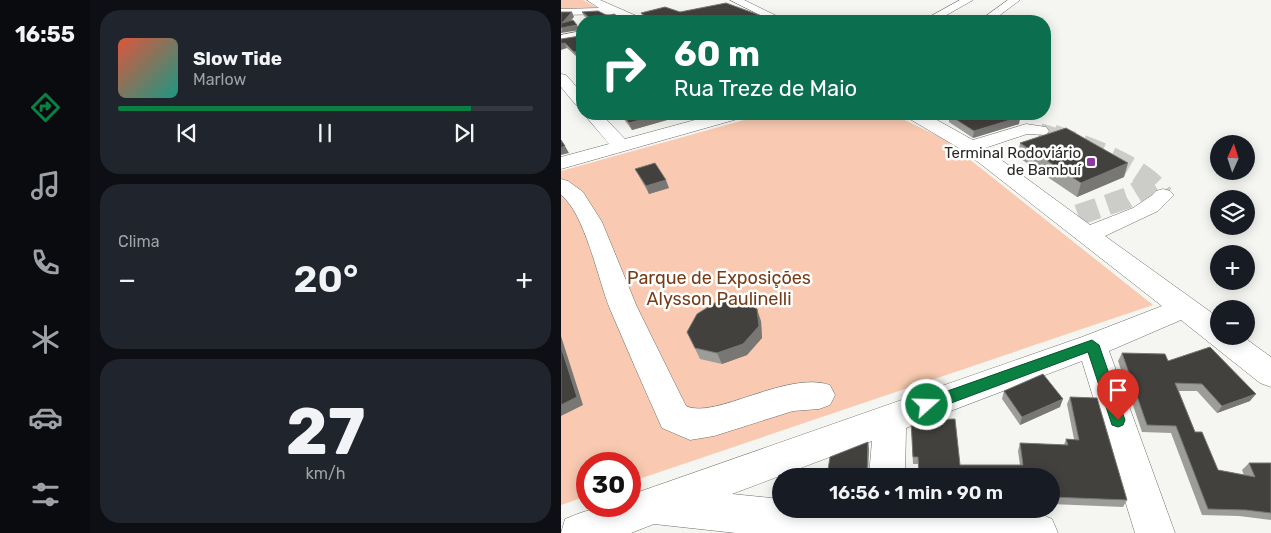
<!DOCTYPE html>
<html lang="pt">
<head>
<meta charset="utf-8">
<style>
	:root { --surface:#171b24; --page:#20242c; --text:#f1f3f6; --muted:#9ea1a6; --line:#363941; --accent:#0b8043 }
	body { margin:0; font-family:Rubik,sans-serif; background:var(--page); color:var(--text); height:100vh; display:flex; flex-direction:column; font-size:19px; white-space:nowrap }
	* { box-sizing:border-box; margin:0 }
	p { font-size:16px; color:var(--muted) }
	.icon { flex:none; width:28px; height:28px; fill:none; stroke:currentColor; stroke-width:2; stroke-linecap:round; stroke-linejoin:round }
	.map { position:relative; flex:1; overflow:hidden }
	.details { display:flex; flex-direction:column; gap:10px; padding:10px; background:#0d0f14; width:471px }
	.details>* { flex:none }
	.top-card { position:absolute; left:15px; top:15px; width:475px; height:105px; border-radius:20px; box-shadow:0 2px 12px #0003; background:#0b6e4f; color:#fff; overflow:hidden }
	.needle { width:32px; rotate:3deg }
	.buttons { position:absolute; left:649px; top:135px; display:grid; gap:10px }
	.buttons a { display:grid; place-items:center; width:45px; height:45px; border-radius:50%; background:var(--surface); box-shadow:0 2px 12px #0003; font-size:25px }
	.speed { position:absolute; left:15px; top:452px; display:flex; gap:10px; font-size:25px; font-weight:700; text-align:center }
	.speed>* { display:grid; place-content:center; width:65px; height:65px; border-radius:50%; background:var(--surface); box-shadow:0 2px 12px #0003; line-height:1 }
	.speed .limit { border:8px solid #d22; background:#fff; color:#111 }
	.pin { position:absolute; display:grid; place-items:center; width:42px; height:42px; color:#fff; margin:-51px -21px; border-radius:50% 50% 50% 0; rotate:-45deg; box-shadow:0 0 5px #0007 }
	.pin .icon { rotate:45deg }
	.me { position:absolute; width:55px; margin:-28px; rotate:70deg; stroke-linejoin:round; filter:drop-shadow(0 0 4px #0008) }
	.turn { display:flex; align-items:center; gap:18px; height:105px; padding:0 15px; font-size:22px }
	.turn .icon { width:65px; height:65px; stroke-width:2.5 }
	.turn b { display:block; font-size:35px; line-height:42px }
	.big { font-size:38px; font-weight:600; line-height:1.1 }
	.details .widget { flex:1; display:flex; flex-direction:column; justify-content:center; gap:8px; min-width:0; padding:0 18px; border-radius:20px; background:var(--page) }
	.details .dial { align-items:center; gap:0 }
	.dial b { font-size:65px; line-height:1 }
	.song { display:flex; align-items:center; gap:15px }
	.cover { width:60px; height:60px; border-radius:8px; background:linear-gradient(135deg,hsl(10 70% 55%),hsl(170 70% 35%)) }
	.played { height:5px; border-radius:2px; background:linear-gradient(90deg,var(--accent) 85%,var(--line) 85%) }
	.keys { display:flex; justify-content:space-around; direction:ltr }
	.heat { display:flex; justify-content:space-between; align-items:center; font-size:28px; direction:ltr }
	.trip { position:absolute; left:211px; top:468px; width:288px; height:50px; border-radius:25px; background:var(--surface); box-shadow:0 2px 12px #0003; font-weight:600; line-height:50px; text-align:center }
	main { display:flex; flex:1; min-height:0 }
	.dock { display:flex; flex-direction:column; width:90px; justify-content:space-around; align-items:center; background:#090b0e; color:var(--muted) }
	.dock .icon { width:35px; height:35px }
	.dock .active { color:var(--accent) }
	.dock b { font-size:22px; color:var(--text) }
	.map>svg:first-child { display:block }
</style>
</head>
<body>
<main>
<nav class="dock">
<b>16:55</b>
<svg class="icon active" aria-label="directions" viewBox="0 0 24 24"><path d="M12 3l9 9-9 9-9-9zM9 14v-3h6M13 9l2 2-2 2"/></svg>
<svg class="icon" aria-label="music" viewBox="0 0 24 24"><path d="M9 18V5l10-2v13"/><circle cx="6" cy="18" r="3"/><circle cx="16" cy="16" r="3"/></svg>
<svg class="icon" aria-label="phone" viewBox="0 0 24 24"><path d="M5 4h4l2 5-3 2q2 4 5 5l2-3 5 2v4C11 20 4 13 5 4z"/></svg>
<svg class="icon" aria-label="climate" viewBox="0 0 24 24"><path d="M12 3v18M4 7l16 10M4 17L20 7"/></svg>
<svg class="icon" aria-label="car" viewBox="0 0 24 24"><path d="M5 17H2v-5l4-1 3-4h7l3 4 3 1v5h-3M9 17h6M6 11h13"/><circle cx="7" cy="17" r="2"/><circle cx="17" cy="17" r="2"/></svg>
<svg class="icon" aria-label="filters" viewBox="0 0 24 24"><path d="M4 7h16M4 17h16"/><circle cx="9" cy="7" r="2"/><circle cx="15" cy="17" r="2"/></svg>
</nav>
<section class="details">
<div class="widget">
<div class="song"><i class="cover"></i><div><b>Slow Tide</b><p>Marlow</p></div></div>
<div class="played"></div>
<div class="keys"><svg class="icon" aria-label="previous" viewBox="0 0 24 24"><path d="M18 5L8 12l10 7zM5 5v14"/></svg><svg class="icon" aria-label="pause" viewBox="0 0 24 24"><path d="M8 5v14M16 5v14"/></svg><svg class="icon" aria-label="next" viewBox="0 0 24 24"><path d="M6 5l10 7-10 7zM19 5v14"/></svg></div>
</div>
<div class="widget"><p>Clima</p>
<div class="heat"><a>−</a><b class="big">20°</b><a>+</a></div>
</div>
<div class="widget dial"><b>27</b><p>km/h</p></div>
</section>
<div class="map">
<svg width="710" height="533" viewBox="0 0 710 533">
	<rect width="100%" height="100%" fill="#f5f6f1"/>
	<path fill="#f9cab1" d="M0,0H22L41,10H0Z
		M205,114H331L383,139L592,305L69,482V464H26V496L0,505V171Z"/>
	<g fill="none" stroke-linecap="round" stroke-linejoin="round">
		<path stroke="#cccdc8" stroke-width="16" stroke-dasharray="16 8" stroke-linecap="butt" d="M479,131L495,136"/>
		<path stroke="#cccdc8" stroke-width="21" stroke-dasharray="21 10" stroke-linecap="butt" d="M492,135C526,147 581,165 602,195
			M517,215L566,198L592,182"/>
		<defs>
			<path id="minor" d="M26,0H39L87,21H70L51,14L0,15V9L38,8Z
				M169,0H183L226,21H211Z
				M399,0H412L375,21H361Z
				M447,0H459L431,21H418Z
				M21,31V39L0,43V35Z
				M0,74L5,75L21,93V107L15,105L0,87Z
				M23,114H40L64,139L156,114H182L180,118L0,169V157L48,144Z
				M345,114H365L412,140L465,124L485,127L488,131L485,135L466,134L424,148L529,225L572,208L590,196L595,191L602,189L609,191L613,195L597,211L544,236L658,318V336H681L710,357V387L699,383L620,320L548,351L614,533H574L521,361L345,428L344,476H308L311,441L171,494L220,499V509H358L477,513L491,519L497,533H175L93,524L70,533H0L4,519C30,508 41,506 69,506V495L521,337L601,306L403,151L347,118Z
				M0,179L7,181L22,192L41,222L76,307L125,406C153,420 226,370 269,385L274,395L269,405L258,409L232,411L153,436L129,440L101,428C83,388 66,349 49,309C37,280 24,213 0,195Z"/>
		</defs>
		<use href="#minor" stroke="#6e6e6a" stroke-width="1"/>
		<use href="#minor" fill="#fff" fill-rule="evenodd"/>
	</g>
	<path fill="#9c9c98" d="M21,12L47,16L64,21H29L23,16Z
		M119,12L209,19L219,21H88L82,17L80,13Z
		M19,36L16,57L6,48L0,39Z
		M59,114H104L106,120L71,130Z
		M388,115H413L459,117L458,124L412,138L388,122Z
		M459,143L563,177L516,197L457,157Z
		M74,169L108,188L88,194Z
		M200,321L201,338L186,355L161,364L139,359L126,332Z
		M561,353L607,361L689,401L656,413L636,391H618L634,432L657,470L683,475L681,470L688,463H710V520L678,516L641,515L610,433L581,432L557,361Z
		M443,391L499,407L459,425L441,399Z
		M509,397L566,500L562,507L490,504V476L357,464H352L350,420L399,465H459L457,451L459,443L503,445L505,439H513L506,404Z
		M218,475L220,497H215L213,493Z"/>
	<path fill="#787774" d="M11,12L13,17L4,27L16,25L19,30L0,33L1,23Z
		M4,43L6,48L0,50V44Z
		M21,50V56L16,57L13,52Z
		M100,114H104L106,120L71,130L68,123Z
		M459,117L458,124L412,138L413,131Z
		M4,146L8,153L0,155V148Z
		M567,163L563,177L516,197L520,183Z
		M105,180L108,188L88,194L85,186Z
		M196,309L200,321L201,338L186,355L161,364L156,353Z
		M0,336L22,405L0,416Z
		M695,394L689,401L656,413L661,406Z
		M502,399L499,407L459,425L461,417Z
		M307,442L308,449L307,476H306Z"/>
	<path fill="#43413e" stroke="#787774" d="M165,3L209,19L219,21H107L87,18L80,13L104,7L119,12Z
		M37,11L47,16L53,14L64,21H33L21,12Z
		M0,12H11L1,23L12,20L16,25L0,28Z
		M21,30V50L13,52L4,43L0,44V39L19,36Z
		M61,114H100L68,123Z
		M392,114H412L413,115L417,114H453L459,117L413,131L388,115Z
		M505,128L567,163L520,183L459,143Z
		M0,140L4,146L0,148Z
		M94,163L105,180L85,186L74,169Z
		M180,300L196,309L198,326L182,344L156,353L134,348L126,332L136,314L157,301Z
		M0,347L16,397L0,405Z
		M649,347L695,394L661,406L641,384L614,383L634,432H641L657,470L694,477L688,463H710V513L685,510L647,509L615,426L586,425L561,353L604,354L607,361Z
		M482,374L502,399L461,417L443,391Z
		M509,397L536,398L566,500L490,497V476H358L357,457H352L350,420L394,419L399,465H462L459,443L507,445L505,439L518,440Z
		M307,442L306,476H266L269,457Z
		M218,475L234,476H220V496V494L213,493Z"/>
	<path fill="#0b8043" stroke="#07532c" d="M531,340L538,345L564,420L562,425L557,427L551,425L527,352L366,412L361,410L359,405L361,400Z"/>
	<rect fill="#8f38a5" stroke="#fff" stroke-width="2" x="525" y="157" width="10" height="10" rx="2.5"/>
	<g text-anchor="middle" stroke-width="5" stroke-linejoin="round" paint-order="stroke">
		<g font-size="15" fill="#282826" stroke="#fff" text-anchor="end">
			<text x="520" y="158">Terminal Rodoviário<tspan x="520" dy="17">de Bambuí</tspan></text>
		</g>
		<g font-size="18" fill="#773c17" stroke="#fff">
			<text x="158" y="284">Parque de Exposições<tspan x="158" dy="21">Alysson Paulinelli</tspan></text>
		</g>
	</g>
</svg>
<div class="buttons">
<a><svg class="needle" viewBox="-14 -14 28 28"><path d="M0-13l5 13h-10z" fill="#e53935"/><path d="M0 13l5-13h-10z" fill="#9ea1a6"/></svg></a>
<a><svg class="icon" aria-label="layers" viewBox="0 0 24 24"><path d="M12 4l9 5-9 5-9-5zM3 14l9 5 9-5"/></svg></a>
<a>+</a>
<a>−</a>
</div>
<div class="speed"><div class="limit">30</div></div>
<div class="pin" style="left:557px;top:420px;background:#d93025"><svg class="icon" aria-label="arrive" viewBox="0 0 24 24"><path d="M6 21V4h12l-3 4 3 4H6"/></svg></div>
<svg class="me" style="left:366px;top:405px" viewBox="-20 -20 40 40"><circle r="17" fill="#0b8043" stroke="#fff" stroke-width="3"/><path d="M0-11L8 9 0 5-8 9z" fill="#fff"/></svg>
<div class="trip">16:56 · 1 min · 90 m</div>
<div class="top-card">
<div class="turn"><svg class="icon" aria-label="right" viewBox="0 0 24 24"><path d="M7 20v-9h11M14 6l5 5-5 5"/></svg><div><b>60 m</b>Rua Treze de Maio</div></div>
</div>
</div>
</main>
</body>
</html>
